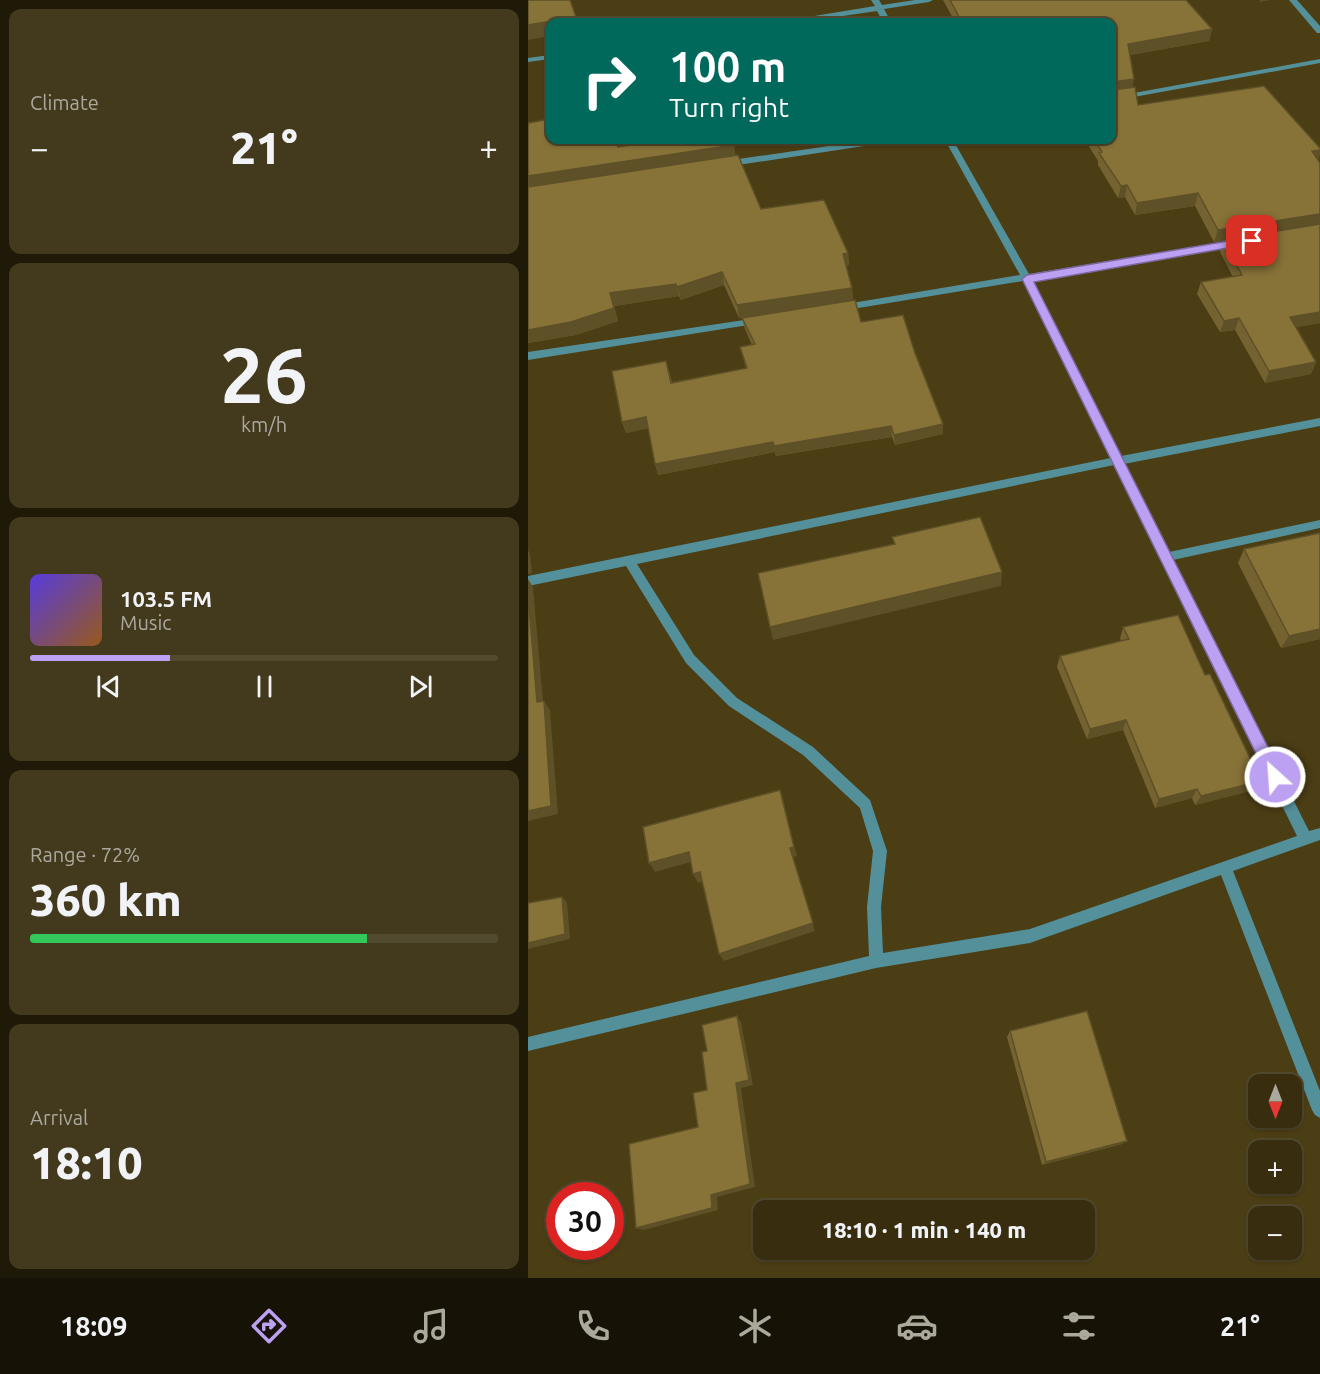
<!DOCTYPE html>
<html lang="en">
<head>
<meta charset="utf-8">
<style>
	:root { --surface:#382e0f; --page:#433a1d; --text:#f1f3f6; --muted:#aba89e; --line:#524a2f; --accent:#bca0f2 }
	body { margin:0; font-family:Ubuntu,sans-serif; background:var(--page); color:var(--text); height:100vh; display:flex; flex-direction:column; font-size:22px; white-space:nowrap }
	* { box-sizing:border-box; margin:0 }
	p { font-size:20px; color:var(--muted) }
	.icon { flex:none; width:33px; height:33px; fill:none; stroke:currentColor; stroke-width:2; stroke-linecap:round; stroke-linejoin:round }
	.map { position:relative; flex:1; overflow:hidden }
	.sheet { display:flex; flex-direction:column; gap:9px; padding:9px; background:#1f1908; width:528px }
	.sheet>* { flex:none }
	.guide { position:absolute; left:18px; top:18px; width:570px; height:126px; border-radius:12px; box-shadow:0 2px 4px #0004,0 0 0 2px var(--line); background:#00695c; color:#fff; overflow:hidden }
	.needle { width:39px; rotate:180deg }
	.tools { position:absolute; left:720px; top:1074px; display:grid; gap:12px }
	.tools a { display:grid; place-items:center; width:54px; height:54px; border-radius:12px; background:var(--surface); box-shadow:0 2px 4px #0004,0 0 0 2px var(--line); font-size:30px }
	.speed { position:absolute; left:18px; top:1182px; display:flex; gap:12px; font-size:30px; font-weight:700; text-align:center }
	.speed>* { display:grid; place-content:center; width:78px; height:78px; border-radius:50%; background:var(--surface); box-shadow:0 2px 4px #0004,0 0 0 2px var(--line); line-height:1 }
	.speed .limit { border:9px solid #d22; background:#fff; color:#111 }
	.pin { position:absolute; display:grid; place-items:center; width:51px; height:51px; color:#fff; margin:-26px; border-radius:12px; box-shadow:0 3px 9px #0006 }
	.me { position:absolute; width:66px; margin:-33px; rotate:334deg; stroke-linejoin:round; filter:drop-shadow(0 0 4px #0008) }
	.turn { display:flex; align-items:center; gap:21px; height:126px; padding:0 24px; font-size:27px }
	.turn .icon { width:78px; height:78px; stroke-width:2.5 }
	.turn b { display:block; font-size:42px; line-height:51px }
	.big { font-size:45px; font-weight:800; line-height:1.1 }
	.sheet .card { flex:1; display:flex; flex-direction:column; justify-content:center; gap:9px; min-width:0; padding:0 21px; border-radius:12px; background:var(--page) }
	.sheet .dial { align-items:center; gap:0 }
	.dial b { font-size:78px; line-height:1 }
	.song { display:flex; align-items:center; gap:18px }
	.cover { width:72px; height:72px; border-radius:9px; background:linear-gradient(135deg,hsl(250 70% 55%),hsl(30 70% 35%)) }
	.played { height:6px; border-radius:3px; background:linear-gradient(90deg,var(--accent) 30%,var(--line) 30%) }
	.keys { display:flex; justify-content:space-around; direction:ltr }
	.heat { display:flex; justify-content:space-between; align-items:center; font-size:33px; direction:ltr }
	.charge { height:9px; border-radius:4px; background:linear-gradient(90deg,#34c759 72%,var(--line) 0) }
	.trip { position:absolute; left:225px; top:1200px; width:342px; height:60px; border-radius:12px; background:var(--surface); box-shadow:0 2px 4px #0004,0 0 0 2px var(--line); font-weight:800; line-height:60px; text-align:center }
	.dock { display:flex; height:96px; justify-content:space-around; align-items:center; background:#161206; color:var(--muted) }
	.dock .icon { width:42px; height:42px }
	.dock .current { color:var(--accent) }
	.dock b { font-size:27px; color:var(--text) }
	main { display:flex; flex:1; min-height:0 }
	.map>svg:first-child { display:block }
</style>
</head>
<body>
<main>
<section class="sheet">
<div class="card"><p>Climate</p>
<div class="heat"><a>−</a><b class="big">21°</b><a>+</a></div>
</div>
<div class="card dial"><b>26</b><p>km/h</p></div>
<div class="card">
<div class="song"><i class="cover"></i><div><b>103.5 FM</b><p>Music</p></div></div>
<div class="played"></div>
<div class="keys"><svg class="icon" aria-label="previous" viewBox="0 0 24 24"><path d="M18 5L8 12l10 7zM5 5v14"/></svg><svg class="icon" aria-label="pause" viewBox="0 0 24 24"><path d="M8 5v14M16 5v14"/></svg><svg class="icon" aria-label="next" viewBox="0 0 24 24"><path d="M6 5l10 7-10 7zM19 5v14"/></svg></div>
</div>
<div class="card"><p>Range · 72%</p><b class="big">360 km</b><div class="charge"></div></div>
<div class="card"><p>Arrival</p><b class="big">18:10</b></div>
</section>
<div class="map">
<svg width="792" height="1278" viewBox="0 0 792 1278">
	<rect width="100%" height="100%" fill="#4b3d14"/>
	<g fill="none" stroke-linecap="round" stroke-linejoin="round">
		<path fill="#54909a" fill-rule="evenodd" d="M343,0H351L354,5L387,0H405L401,2L356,9L363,22H355L349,11L274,22H258L262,20L347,6Z
			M761,0H769L792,26V33H789Z
			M22,55V59L0,62V58Z
			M792,59V63L584,101V97Z
			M342,140H360L356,143L197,167L193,164L197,161Z
			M417,140H425L501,274L710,240L715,243L710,246L504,280L593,456L792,418V426L596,464L641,552L792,520V528L645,560L781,831L792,828V840L705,871L792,1091V1118L787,1115L784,1110L693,875L502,943L348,968L0,1051V1037L341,956L339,907L345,851L332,808L275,755L201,706L158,663L98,566L0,586V576L583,458L495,281L312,311L307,308L312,305L492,275ZM586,465L769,836L502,929L355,953L353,907L359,851L342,800L285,747L209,698L166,655L109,564Z
			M230,318L235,321L233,323L0,360V352Z"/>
	</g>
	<path fill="#746230" d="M415,0H658L684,29L681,41L602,55L604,87L610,105L792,154L790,160L792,323L768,327L788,362L783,374L737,383L707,330L692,332L669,294L673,282L705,277L692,252L695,241L686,242L667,206L607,215L597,197L590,198L570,165V161L557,140H584V22H427Z
		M0,123L90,147L207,155L233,209L320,253L321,265L318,266L324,288L325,300L211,318L196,285L153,300L151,296L86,306L90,321L48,335L0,343Z
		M214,318L333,322L387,353L415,424V434L367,445L364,437L248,456L247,452L130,475L127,464L120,428L98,433L94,422L138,361L144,382L218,369L212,347L224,345L217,329Z
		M792,533V639L753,648L710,563L716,549Z
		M595,627L677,675L733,781L726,790L667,805L664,798L627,808L595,730L559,739L529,667L532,656L593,641L592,638Z
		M482,1031L599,1141L594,1144L514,1165L479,1037Z"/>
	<path fill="#5e5027" d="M732,0H743L731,2Z
		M48,17L49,22H22V36L0,40V25Z
		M684,29L681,41L598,56L600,44Z
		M606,79L604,91L584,95L586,82Z
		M206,145L208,158L0,190V176Z
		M792,150V154L789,162L784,151Z
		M599,185L597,197L590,198L593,186Z
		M670,193L667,206L607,215L609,203Z
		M792,214V226L686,242L690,230Z
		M320,253L321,265L316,266L315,254Z
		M194,272L196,285L153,300L149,287Z
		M148,284L151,296L86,306L90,321L48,335L0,343V330L82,293Z
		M324,288L325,300L211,318L209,305Z
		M792,312V323L757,329L762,317Z
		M711,318L707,330L692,332L696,321Z
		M788,362L783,374L737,383L741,371Z
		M118,417L122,428L98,433L94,422Z
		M415,424V434L367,445L366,435Z
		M363,426L364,437L248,456L246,446Z
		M245,442L247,452L130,475L127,464Z
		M0,550L2,554L4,573L0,574Z
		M474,572L473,586L245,640L242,627Z
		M0,579L5,587L16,712L9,702L0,594Z
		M792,629V639L753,648L761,636Z
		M16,701L22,710L30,814L0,821V811Z
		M598,720L595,730L559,739L562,729Z
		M733,781L726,790L667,805L673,796Z
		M669,789L664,798L627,808L631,799Z
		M252,790L269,856L265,857L287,931L196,961L191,954L262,848Z
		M161,852L166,861L127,872L121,863Z
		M172,872L177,881L170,883L165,874Z
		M34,897L39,902L42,939L0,949V943Z
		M209,1016L213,1022L225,1085L213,1088L227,1187L189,1197L190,1210L116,1230L108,1228L183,1195L208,1083Z
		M599,1141L594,1144L514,1165L518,1162Z"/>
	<path fill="#877238" stroke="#5e5027" stroke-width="1.5" d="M0,0H42L48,17L0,25Z
		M422,0H658L684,29L600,44L606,79L586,82L585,90L607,87L610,105L736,86L792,148V150L784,151L792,163V214L690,230L670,193L609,203L599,185L593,186L571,153L574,152L567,140H584V22H434Z
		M22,119V140H87L90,147L134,140H203L206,145L0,176V123Z
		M210,155L233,209L296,200L320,253L315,254L324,288L209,305L194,272L149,287L148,284L82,293L86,308L43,322L0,330V187Z
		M792,224V312L762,317L788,362L741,371L711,318L696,321L673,282L714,275L695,240Z
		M327,300L333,322L375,315L387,353L415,424L366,435L363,426L246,446L245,442L127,464L118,417L94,422L84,371L138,361L143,383L219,368L212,347L227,344L214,318Z
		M452,517L474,572L242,627L230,573L367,544L364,537Z
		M792,533V629L761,636L716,549Z
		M0,594L9,702L16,701L23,806L0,811Z
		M650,615L677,675L682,674L733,781L673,796L669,789L631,799L598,720L562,729L532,656L601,639L595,627Z
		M252,790L266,847L262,848L285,923L191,954L172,872L165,874L161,852L121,863L115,827Z
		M34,897L37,934L0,943V903Z
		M559,1011L599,1141L518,1162L482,1031Z
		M209,1016L221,1080L208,1083L222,1184L183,1195L184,1208L108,1228L101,1144L170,1127L165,1093L179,1090L174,1052L179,1051L174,1025Z"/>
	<path fill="#bca0f2" stroke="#7a689d" stroke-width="1.5" d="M724,237L728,238V243L506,282L753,773L755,777L753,782L747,784L742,782L494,279L499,275Z"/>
</svg>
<div class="tools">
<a><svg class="needle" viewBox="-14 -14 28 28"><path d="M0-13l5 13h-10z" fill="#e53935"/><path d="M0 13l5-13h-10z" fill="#aba89e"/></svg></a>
<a>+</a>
<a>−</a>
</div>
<div class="speed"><div class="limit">30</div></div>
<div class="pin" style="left:724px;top:241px;background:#d93025"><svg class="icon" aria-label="arrive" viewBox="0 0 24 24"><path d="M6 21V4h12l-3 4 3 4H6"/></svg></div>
<svg class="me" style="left:747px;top:777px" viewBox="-20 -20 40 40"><circle r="17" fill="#bca0f2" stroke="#fff" stroke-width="3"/><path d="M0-11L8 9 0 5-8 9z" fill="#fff"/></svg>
<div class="trip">18:10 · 1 min · 140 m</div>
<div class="guide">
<div class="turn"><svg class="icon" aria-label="right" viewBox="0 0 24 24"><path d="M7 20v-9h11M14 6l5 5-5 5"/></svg><div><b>100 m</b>Turn right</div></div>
</div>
</div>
</main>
<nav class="dock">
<b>18:09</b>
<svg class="icon current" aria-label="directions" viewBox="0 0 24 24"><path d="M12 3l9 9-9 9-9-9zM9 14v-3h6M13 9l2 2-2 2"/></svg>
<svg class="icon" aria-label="music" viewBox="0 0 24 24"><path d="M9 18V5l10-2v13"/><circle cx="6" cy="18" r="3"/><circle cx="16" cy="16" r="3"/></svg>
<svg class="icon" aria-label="phone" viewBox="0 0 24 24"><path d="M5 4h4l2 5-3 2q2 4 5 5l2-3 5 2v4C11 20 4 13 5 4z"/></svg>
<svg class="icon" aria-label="climate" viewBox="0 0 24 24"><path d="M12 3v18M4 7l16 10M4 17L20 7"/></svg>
<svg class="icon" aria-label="car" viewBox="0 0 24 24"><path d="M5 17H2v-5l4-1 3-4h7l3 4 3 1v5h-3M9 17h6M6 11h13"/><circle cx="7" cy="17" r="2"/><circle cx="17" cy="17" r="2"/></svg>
<svg class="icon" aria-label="filters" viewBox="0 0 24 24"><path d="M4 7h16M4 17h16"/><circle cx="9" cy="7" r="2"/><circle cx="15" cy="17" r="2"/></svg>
<b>21°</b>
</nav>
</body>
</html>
